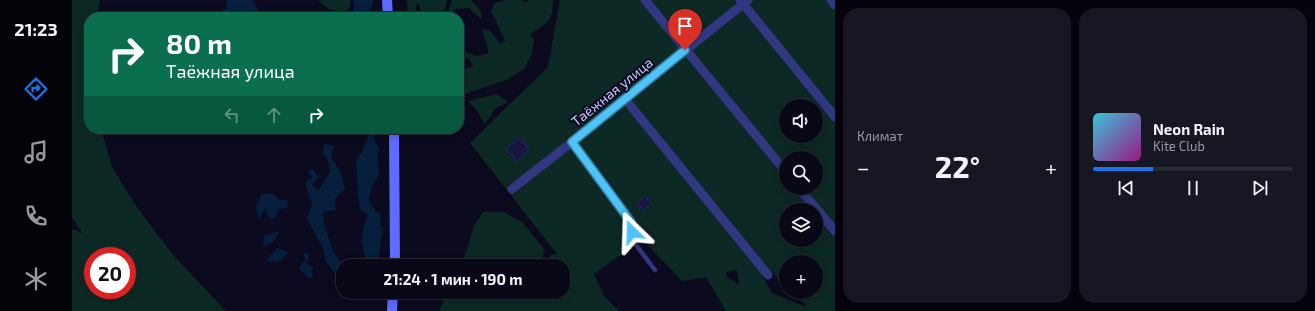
<!DOCTYPE html>
<html lang="ru">
<head>
<meta charset="utf-8">
<style>
	:root { --surface:#090816; --page:#171623; --text:#f1f3f6; --muted:#999aa1; --line:#292935; --accent:#1a73e8 }
	body { margin:0; font-family:"Exo 2",sans-serif; background:var(--page); color:var(--text); height:100vh; display:flex; flex-direction:column; font-size:15px; white-space:nowrap }
	* { box-sizing:border-box; margin:0 }
	p { font-size:13px; color:var(--muted) }
	.icon { flex:none; width:22px; height:22px; fill:none; stroke:currentColor; stroke-width:2; stroke-linecap:round; stroke-linejoin:round }
	.map { position:relative; flex:1; overflow:hidden }
	.details { display:flex; flex-direction:column; gap:8px; padding:8px; background:#05040c; width:480px }
	.details>* { flex:none }
	.hud { position:absolute; left:12px; top:12px; width:380px; height:122px; border-radius:16px; box-shadow:0 2px 10px #0003,0 0 0 1px var(--line); background:#0b6e4f; color:#fff; overflow:hidden }
	.fabs { position:absolute; left:707px; top:99px; display:grid; gap:8px }
	.fabs a { display:grid; place-items:center; width:44px; height:44px; border-radius:50%; background:var(--surface); box-shadow:0 2px 10px #0003,0 0 0 1px var(--line); font-size:20px }
	.speed { position:absolute; left:12px; top:247px; display:flex; gap:8px; font-size:20px; font-weight:700; text-align:center }
	.speed>* { display:grid; place-content:center; width:52px; height:52px; border-radius:50%; background:var(--surface); box-shadow:0 2px 10px #0003,0 0 0 1px var(--line); line-height:1 }
	.speed .limit { border:6px solid #d22; background:#fff; color:#111 }
	.pin { position:absolute; display:grid; place-items:center; width:34px; height:34px; color:#fff; margin:-41px -17px; border-radius:50% 50% 50% 0; rotate:-45deg; box-shadow:0 0 4px #0007 }
	.pin .icon { rotate:45deg }
	.me { position:absolute; width:44px; margin:-22px; rotate:338deg; stroke-linejoin:round; filter:drop-shadow(0 0 3px #0008) }
	.turn { display:flex; align-items:center; gap:14px; height:84px; padding:0 16px; font-size:18px }
	.turn .icon { width:52px; height:52px; stroke-width:2.5 }
	.turn b { display:block; font-size:28px; line-height:34px }
	.lanes { display:flex; align-items:center; height:38px; padding:0 16px; background:#0003; justify-content:center; gap:20px; direction:ltr }
	.lanes .off { opacity:.35 }
	.big { font-size:30px; font-weight:700; line-height:1.1 }
	.details .card { flex:1; display:flex; flex-direction:column; justify-content:center; gap:6px; min-width:0; padding:0 14px; border-radius:16px; background:var(--page) }
	.song { display:flex; align-items:center; gap:12px }
	.cover { width:48px; height:48px; border-radius:6px; background:linear-gradient(135deg,hsl(190 70% 55%),hsl(310 70% 35%)) }
	.played { height:4px; border-radius:2px; background:linear-gradient(90deg,var(--accent) 30%,var(--line) 30%) }
	.keys { display:flex; justify-content:space-around; direction:ltr }
	.heat { display:flex; justify-content:space-between; align-items:center; font-size:22px; direction:ltr }
	.details .tiles { flex:1; display:grid; gap:8px; grid-template-columns:repeat(2,1fr) }
	.trip { position:absolute; left:264px; top:259px; width:234px; height:40px; border-radius:16px; background:var(--surface); box-shadow:0 2px 10px #0003,0 0 0 1px var(--line); font-weight:700; line-height:40px; text-align:center }
	main { display:flex; flex:1; min-height:0 }
	.dock { display:flex; flex-direction:column; width:72px; justify-content:space-around; align-items:center; background:#040309; color:var(--muted) }
	.dock .icon { width:28px; height:28px }
	.dock .selected { color:var(--accent) }
	.dock b { font-size:18px; color:var(--text) }
	.map>svg:first-child { display:block }
</style>
</head>
<body>
<main>
<nav class="dock">
<b>21:23</b>
<svg class="icon selected" aria-label="directions" viewBox="0 0 24 24"><path d="M12 3l9 9-9 9-9-9zM9 14v-3h6M13 9l2 2-2 2"/></svg>
<svg class="icon" aria-label="music" viewBox="0 0 24 24"><path d="M9 18V5l10-2v13"/><circle cx="6" cy="18" r="3"/><circle cx="16" cy="16" r="3"/></svg>
<svg class="icon" aria-label="phone" viewBox="0 0 24 24"><path d="M5 4h4l2 5-3 2q2 4 5 5l2-3 5 2v4C11 20 4 13 5 4z"/></svg>
<svg class="icon" aria-label="climate" viewBox="0 0 24 24"><path d="M12 3v18M4 7l16 10M4 17L20 7"/></svg>
</nav>
<div class="map">
<svg width="763" height="311" viewBox="0 0 763 311">
	<rect width="100%" height="100%" fill="#0c0a1e"/>
	<path fill="#0d2925" fill-rule="evenodd" d="M0,0H28L25,17H17V129H29L40,167L64,206L101,255L154,311H0V229L10,233L0,217ZM21,256H55V290H21Z
		M250,0H278V7L272,13L257,9L246,1Z
		M335,0H375L371,17H351L346,2L344,7L345,17H336Z
		M380,0H399L409,11V19L397,8L383,9L382,17H374Z
		M433,0H449L454,2L457,0H481C481,23 476,22 458,34L462,40L460,54L452,69L434,80L393,94L387,90V71L401,66L398,60L387,56V49L405,56L417,53L410,29L418,30L428,44L433,41L419,11L423,3Z
		M488,0H763V311H654L634,277L610,281L570,239L522,274L532,296L547,311H367L376,292H491V266H471L479,255L485,254L398,143L476,67ZM714,106H744V136H714ZM714,158H744V188H714ZM714,210H744V240H714ZM714,262H744V292H720L734,305L732,306L700,293L685,266L693,265L714,286ZM665,270L667,285L654,276V272Z
		M425,94L436,102L423,109L413,124L405,111L396,101Z
		M411,212H432L451,223L472,249L469,266H388L396,246L402,226Z"/>
	<path fill="#051f3d" d="M155,0H181L182,3L187,11L186,17H142L143,13L154,9Z
		M282,0H301V3L296,17H278L282,11Z
		M296,129H305L302,140L307,148L306,156L307,175L300,186L297,200L304,211L309,214L308,225L311,228L307,256L304,263L295,260C287,243 289,232 296,215L288,209L286,196L284,160L291,150L297,134Z
		M252,144L262,145L259,157L269,173L273,188L263,199L264,210L251,212L252,224L261,251L271,264L279,262L282,266H271V281L267,279L254,262L251,248L235,219L240,204L235,190L234,181L240,178L236,172L240,169L247,177L240,184L246,191L258,172L256,159L251,154Z
		M200,193L208,200H215L216,207L206,210L205,216L199,220L192,209L187,220L184,206L190,194Z
		M208,231L201,242L191,247L192,236Z
		M205,248L216,252C210,262 205,263 194,261Z
		M231,252L237,254L235,264L241,267L240,274L241,278H236L227,268L233,260Z"/>
	<path fill="#191541" stroke="#2c256e" d="M447,138L457,150L445,161L434,149Z
		M573,196L579,203L572,210L565,203Z"/>
	<g fill="none" stroke-linecap="round" stroke-linejoin="round">
		<path stroke="#323781" stroke-width="4.5" d="M500,142L559,222L561,241L583,270"/>
		<path stroke="#323781" stroke-width="9" d="M573,0L714,172
			M668,0L763,117
			M759,0L763,5
			M553,99L696,275
			M727,188L763,231
			M440,189L500,142L676,0"/>
		<path stroke="#5f6cff" stroke-width="10" d="M315,0L316,17
			M322,129L323,266
			M320,311L321,292"/>
	</g>
	<g fill="none" stroke-linecap="round" stroke-linejoin="round">
		<defs>
			<path id="route" d="M560,232L559,222L500,142L613,50"/>
		</defs>
		<use href="#route" stroke="#337fa1" stroke-width="10"/>
		<use href="#route" stroke="#4fc3f7" stroke-width="7"/>
	</g>
	<g text-anchor="middle" stroke-width="4" stroke-linejoin="round" paint-order="stroke">
		<g font-size="14" fill="#c8c8ff" stroke="#0c0a1e">
			<text transform="translate(540 92) rotate(-39)" y="5">Таёжная улица</text>
		</g>
	</g>
</svg>
<div class="fabs">
<a><svg class="icon" aria-label="sound" viewBox="0 0 24 24"><path d="M4 9h4l5-4v14l-5-4H4zM17 9q2 3 0 6"/></svg></a>
<a><svg class="icon" aria-label="search" viewBox="0 0 24 24"><circle cx="10" cy="10" r="6"/><path d="M15 15l6 6"/></svg></a>
<a><svg class="icon" aria-label="layers" viewBox="0 0 24 24"><path d="M12 4l9 5-9 5-9-5zM3 14l9 5 9-5"/></svg></a>
<a>+</a>
</div>
<div class="speed"><div class="limit">20</div></div>
<div class="pin" style="left:613px;top:50px;background:#d93025"><svg class="icon" aria-label="arrive" viewBox="0 0 24 24"><path d="M6 21V4h12l-3 4 3 4H6"/></svg></div>
<svg class="me" style="left:560px;top:232px" viewBox="-20 -20 40 40"><path d="M0-17L14 15 0 8-14 15z" fill="#4fc3f7" stroke="#fff" stroke-width="4"/></svg>
<div class="trip">21:24 · 1 мин · 190 m</div>
<div class="hud">
<div class="turn"><svg class="icon" aria-label="right" viewBox="0 0 24 24"><path d="M7 20v-9h11M14 6l5 5-5 5"/></svg><div><b>80 m</b>Таёжная улица</div></div>
<div class="lanes"><svg class="icon off" aria-label="left" viewBox="0 0 24 24"><path d="M17 20v-9H6M10 6l-5 5 5 5"/></svg><svg class="icon off" aria-label="ahead" viewBox="0 0 24 24"><path d="M12 20V5M6 11l6-6 6 6"/></svg><svg class="icon" aria-label="right" viewBox="0 0 24 24"><path d="M7 20v-9h11M14 6l5 5-5 5"/></svg></div>
</div>
</div>
<section class="details">
<div class="tiles">
<div class="card"><p>Климат</p>
<div class="heat"><a>−</a><b class="big">22°</b><a>+</a></div>
</div>
<div class="card">
<div class="song"><i class="cover"></i><div><b>Neon Rain</b><p>Kite Club</p></div></div>
<div class="played"></div>
<div class="keys"><svg class="icon" aria-label="previous" viewBox="0 0 24 24"><path d="M18 5L8 12l10 7zM5 5v14"/></svg><svg class="icon" aria-label="pause" viewBox="0 0 24 24"><path d="M8 5v14M16 5v14"/></svg><svg class="icon" aria-label="next" viewBox="0 0 24 24"><path d="M6 5l10 7-10 7zM19 5v14"/></svg></div>
</div>
</div>
</section>
</main>
</body>
</html>
